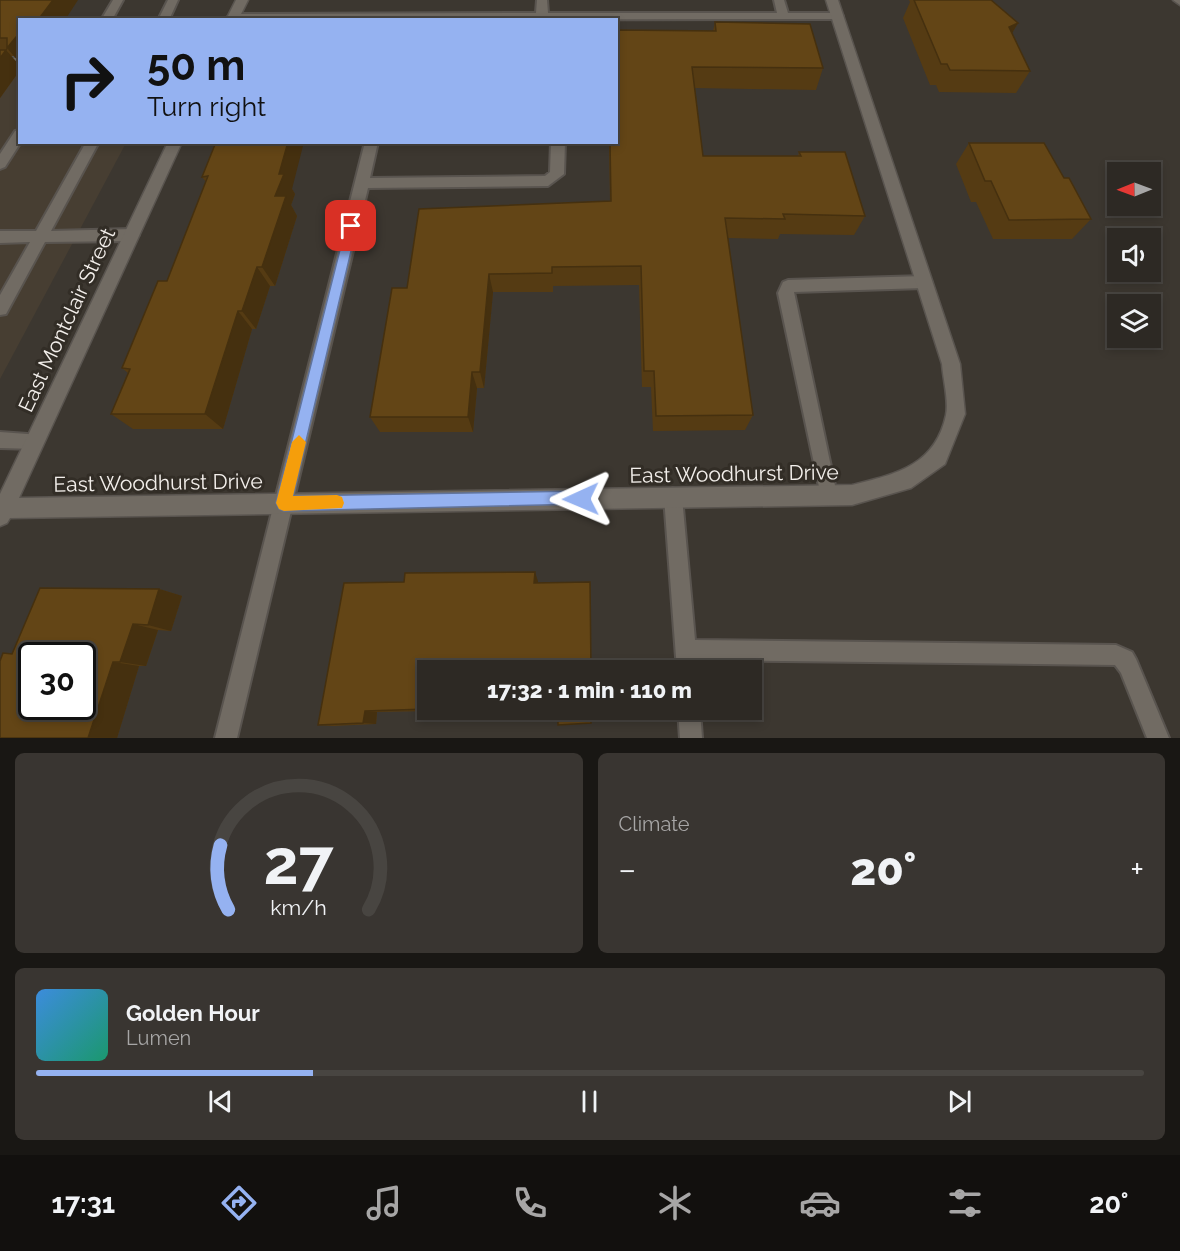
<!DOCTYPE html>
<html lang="en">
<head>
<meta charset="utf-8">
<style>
	:root { --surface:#2d2924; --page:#393531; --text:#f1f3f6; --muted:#a7a6a6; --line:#484541; --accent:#95b2f1 }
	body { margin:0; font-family:Raleway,sans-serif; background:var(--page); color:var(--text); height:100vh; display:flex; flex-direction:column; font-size:22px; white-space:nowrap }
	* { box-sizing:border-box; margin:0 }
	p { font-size:20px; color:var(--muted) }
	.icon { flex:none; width:33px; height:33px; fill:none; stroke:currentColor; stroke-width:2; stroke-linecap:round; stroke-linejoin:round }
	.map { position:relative; height:738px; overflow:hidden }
	.panel { display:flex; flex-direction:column; gap:15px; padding:15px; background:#191714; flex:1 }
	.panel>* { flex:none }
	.hud { position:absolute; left:18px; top:18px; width:600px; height:126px; border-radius:0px; box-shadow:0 3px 9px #0003,0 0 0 2px var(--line); background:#95b2f1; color:#111; overflow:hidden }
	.needle { width:39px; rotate:269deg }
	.tools { position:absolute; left:1107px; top:162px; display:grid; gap:12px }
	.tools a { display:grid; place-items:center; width:54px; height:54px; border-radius:0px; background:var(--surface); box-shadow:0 3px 9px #0003,0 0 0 2px var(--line); font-size:30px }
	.speed { position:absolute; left:18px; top:642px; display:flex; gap:12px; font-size:30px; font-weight:700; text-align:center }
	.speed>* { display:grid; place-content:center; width:78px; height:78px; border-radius:50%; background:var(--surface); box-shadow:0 3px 9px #0003,0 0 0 2px var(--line); line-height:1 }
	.speed .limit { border:3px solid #111; border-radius:9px; background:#fff; color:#111 }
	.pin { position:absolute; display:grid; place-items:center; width:51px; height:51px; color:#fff; margin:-26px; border-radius:12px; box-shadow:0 3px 9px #0006 }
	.me { position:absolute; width:66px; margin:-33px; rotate:269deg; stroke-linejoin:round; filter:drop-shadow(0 0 4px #0008) }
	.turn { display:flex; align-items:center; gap:21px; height:126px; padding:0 30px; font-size:27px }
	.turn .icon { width:78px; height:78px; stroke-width:2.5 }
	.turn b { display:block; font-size:42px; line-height:51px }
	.big { font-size:45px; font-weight:800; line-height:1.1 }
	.panel .widget { flex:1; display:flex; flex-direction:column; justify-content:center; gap:9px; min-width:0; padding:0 21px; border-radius:9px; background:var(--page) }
	.panel .dial { align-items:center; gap:0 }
	.dial svg { height:156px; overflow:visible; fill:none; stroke:var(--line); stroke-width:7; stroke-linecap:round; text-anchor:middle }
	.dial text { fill:var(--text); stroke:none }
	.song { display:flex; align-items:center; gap:18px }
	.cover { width:72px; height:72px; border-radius:9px; background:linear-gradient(135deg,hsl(210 70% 55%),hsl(160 70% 35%)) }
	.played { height:6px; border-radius:3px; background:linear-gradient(90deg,var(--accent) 25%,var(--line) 25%) }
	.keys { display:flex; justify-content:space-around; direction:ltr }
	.heat { display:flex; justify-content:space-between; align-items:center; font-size:33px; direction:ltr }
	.panel .tiles { flex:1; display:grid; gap:15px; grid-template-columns:1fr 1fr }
	.widget:last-child { grid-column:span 2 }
	.trip { position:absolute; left:417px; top:660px; width:345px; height:60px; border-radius:0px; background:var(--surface); box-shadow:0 3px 9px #0003,0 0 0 2px var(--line); font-weight:800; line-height:60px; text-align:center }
	.tab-bar { display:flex; height:96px; justify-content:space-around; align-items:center; background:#12100e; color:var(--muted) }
	.tab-bar .icon { width:42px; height:42px }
	.tab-bar .active { color:var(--accent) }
	.tab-bar b { font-size:27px; color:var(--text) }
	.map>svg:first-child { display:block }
</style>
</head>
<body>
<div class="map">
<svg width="1180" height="738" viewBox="0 0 1180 738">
	<rect width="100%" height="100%" fill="#3c3730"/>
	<path fill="#473e32" d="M0,71H19L20,142L126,143L0,379Z"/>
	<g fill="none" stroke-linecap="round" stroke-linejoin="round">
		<defs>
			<path id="lane" d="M113,0H123L112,20H101Z
				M168,0H178L169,20H158Z
				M537,0H547L548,13H777L774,0H784L788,13H837L843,16L837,19L230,20L228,17L234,14L536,13Z
				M0,58H20V66H0Z
				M20,130L21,142L5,167L0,169V154L15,131Z
				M86,142H99L51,231L132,229L139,235L132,241L45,242L6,314L0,315V295L30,242L0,243V231H36Z
				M365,142H378L370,178L545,176L550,172L551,142H565L564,174L548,186L368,188L237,738H215Z
				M924,276L932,282L924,288L794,292L837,495L834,501L828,504L822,501L778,293L783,282L788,280Z
				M0,432L41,435L44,441L41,447L35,449L0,448Z
				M673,488L680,491L682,497L695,640L1116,645L1132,652L1136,659L1169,738H1147L1121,673L1115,665L697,660V670H677L664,497L666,491Z
				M678,710H700L702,738H680Z"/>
			<path id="street" d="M236,0H248L238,20H226Z
				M826,0H838L960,364L965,414L945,464L911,488L852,505L10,518L7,523L0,526V494L168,142H182L19,498L852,485C896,474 935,466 946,415C949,401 943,379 942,364Z
				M1173,0H1180V5Z"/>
		</defs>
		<use href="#lane" stroke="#59544f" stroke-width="4"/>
		<use href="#street" stroke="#59544f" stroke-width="3"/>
		<use href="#lane" fill="#716b63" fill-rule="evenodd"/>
		<use href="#street" fill="#716b63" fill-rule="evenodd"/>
	</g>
	<path fill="#553b13" d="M0,0L20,20V63L14,56H11L20,66V70L0,98Z
		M909,0H991L1018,23L1012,33L1030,71L1016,93L939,92L936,85H930L903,18L910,2Z
		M715,22L823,68L816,90L695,88L703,156H798L799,152L865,216L854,235L780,234L778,239L728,238L753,415L745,430L653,431L651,387H642L639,285L553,286V292H493L484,388H477L473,432H380L370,417L407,288L610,201L609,142H616L713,31Z
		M216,142L292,189L295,194L291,205L297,216L275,286H270L256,329H252L223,429H133L111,414L128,373L122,368L167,281L206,182L202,177Z
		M969,143L1064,178L1091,219L1072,239H993L976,202H971L956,164Z
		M538,581L428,710H491L377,712L376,724L333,726L318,725Z
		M159,589L182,596L171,631L158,630L146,666H139L117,738H0L12,654Z"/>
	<path fill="#45300f" d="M53,0H78L65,20H38Z
		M1018,23L1005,45L1009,27Z
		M16,37L20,41V63L7,48Z
		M6,50L20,66V70L0,98V58Z
		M288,142H304L292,189L295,194L291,205L297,216L275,286L262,267L279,174Z
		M257,267L270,286L256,329L242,311Z
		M489,274L493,292L484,388L480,372Z
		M238,311L252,329L223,429L205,414Z
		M472,372L477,388L473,432L468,417Z
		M535,572L538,581L537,591L534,583Z
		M159,589L182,596L171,631L148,625Z
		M133,624L158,630L146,666L120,662Z
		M113,662L139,666L117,738H88Z
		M365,711L377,712L376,724L363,723Z"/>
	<path fill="#634516" stroke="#45300f" stroke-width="1.5" fill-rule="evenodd" d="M0,0H53L38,20H20V37H16L7,48V38H0Z
		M914,0H991L1018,23L1009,27L1030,71L950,70L947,64H941Z
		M343,18L342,20H273V19Z
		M715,22L810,24L823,68L692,67L703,156H801L799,152H845L865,216L783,214L785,219L725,218L753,415L656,416L654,371H644L641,266L552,267V273L489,274L480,372H472L468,417H370L392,288H407L419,209L611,201L610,142H616V30L716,31Z
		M0,50H6L0,58Z
		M216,142H288L279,174H284L275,196H286L262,267H257L242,311H238L205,414H111L130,369L122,368L158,281H167L208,176L202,177Z
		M969,143H1044L1064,178H1069L1091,219L1009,220L991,181H985Z
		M535,572L534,583L590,582L591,670H428V709L365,711L363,723L318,725L344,583L404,582L405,573Z
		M40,588L159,589L148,625L133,624L120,662H113L88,738H0V661L3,653L12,654ZM32,656H82V706H32Z
		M558,710H591V723L558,725Z"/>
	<path fill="#95b2f1" stroke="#61749d" stroke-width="1.5" d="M351,222L357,226L293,496L581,491L587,494L589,499L587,504L284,511L279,509L276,503L346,226Z"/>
	<path fill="#f59e0b" d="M299,435L306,442L293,496L337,495L342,497L344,503L342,508L284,511L279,509L276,503L292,442Z"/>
	<g text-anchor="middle" stroke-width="6" stroke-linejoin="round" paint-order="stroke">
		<g font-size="21" fill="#f3efeb" stroke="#322d26">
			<text transform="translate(67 320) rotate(-65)" y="7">East Montclair Street</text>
			<text transform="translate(734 474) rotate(-1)" y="7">East Woodhurst Drive</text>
			<text transform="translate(158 483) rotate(-1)" y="7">East Woodhurst Drive</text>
		</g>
	</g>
</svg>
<div class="tools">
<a><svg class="needle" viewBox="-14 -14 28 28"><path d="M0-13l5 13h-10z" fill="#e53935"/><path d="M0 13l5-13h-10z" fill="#a7a6a6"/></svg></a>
<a><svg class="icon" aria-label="sound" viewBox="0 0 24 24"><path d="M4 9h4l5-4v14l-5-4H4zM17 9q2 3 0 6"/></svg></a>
<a><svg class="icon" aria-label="layers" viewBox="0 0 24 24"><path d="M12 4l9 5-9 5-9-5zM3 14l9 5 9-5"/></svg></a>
</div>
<div class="speed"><div class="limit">30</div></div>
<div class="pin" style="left:351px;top:226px;background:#d93025"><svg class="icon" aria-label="arrive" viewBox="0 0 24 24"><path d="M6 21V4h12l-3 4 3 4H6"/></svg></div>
<svg class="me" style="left:581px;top:499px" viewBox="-20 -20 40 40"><path d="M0-17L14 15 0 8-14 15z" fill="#95b2f1" stroke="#fff" stroke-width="4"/></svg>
<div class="trip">17:32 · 1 min · 110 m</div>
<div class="hud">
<div class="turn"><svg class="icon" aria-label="right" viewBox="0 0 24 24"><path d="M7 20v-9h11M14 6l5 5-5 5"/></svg><div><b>50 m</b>Turn right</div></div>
</div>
</div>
<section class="panel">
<div class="tiles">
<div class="widget dial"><svg viewBox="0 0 100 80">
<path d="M14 69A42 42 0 1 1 86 69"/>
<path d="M14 69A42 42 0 0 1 10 36" stroke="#95b2f1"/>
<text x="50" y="56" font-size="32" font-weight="700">27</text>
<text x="50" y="72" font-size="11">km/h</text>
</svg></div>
<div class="widget"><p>Climate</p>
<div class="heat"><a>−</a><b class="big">20°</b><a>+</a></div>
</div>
<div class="widget">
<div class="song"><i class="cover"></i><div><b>Golden Hour</b><p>Lumen</p></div></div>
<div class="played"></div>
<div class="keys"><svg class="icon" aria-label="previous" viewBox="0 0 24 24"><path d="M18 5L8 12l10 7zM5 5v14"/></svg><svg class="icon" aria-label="pause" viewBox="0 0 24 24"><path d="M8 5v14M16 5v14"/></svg><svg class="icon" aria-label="next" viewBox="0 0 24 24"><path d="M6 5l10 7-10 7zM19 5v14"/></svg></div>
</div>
</div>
</section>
<nav class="tab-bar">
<b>17:31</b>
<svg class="icon active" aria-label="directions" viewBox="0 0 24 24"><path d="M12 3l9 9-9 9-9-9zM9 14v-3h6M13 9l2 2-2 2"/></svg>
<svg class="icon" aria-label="music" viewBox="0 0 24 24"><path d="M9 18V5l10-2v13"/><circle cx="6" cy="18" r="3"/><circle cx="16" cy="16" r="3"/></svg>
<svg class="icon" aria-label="phone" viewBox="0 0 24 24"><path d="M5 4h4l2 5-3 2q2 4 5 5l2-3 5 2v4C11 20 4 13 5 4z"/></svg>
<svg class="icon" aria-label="climate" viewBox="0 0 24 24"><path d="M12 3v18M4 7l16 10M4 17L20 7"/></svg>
<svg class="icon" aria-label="car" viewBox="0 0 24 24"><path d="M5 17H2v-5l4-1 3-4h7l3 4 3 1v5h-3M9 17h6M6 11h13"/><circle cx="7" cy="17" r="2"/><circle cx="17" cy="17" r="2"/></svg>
<svg class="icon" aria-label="filters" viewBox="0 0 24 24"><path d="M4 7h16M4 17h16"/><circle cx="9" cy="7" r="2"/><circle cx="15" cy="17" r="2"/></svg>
<b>20°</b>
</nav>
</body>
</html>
